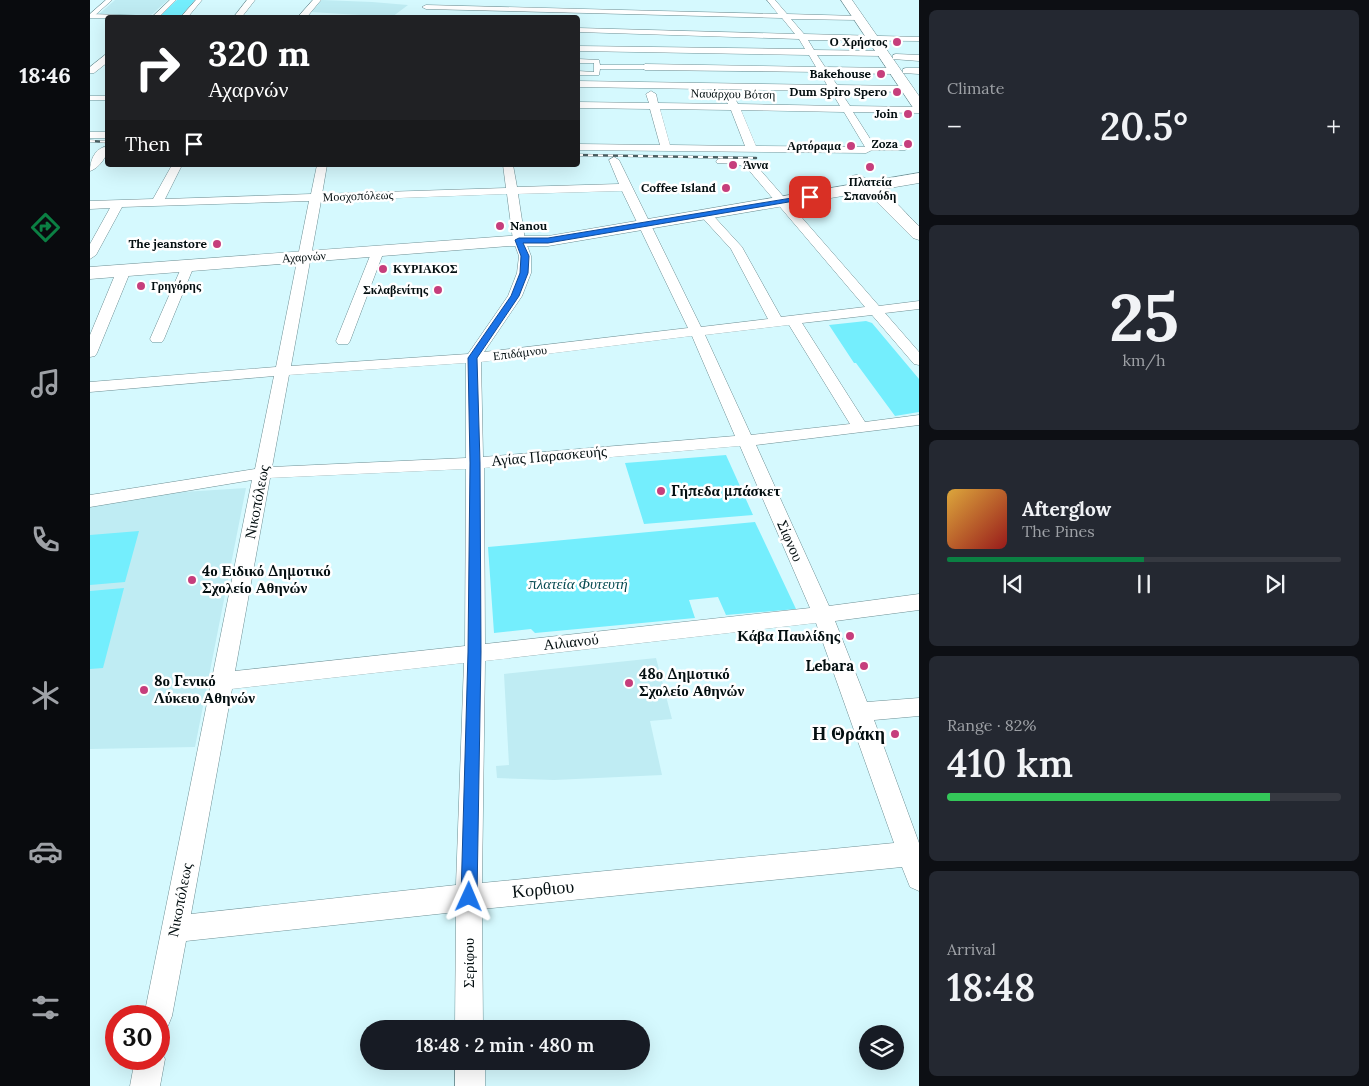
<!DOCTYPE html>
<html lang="en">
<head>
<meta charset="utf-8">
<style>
	:root { --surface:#171b24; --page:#242831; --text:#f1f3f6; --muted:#9ea1a6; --line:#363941; --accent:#0b8043 }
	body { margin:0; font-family:Lora,serif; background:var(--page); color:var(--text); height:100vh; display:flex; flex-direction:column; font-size:19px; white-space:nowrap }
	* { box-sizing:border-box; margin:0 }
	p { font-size:16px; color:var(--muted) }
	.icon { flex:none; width:28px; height:28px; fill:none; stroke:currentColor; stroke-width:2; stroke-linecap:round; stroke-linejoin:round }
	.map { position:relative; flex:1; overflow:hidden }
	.side { display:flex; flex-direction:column; gap:10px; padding:10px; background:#0d0f14; width:450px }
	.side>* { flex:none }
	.top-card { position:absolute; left:15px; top:15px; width:475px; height:152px; border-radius:5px; box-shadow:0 5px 20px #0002; background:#202124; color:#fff; overflow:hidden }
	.buttons { position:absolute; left:769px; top:1025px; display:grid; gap:10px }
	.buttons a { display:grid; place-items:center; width:45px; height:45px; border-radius:50%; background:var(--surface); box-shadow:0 5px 20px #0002; font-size:25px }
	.speed { position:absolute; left:15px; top:1005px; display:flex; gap:10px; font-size:25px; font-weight:700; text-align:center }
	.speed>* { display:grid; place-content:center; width:65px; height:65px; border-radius:50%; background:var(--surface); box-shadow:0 5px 20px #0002; line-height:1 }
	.speed .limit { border:8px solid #d22; background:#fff; color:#111 }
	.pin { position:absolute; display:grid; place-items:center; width:42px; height:42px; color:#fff; margin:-21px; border-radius:10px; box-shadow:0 2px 8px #0006 }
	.me { position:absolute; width:55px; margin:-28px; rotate:1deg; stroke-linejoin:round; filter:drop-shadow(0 0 4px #0008) }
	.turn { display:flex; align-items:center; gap:18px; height:105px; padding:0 20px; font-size:22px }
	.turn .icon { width:65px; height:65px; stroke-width:2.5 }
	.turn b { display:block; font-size:35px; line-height:42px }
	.then { display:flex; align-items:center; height:48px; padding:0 20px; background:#0003; gap:10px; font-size:19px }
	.big { font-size:38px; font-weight:600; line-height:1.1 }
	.side .card { flex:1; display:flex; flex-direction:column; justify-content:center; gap:8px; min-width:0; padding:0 18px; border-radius:8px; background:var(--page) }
	.side .dial { align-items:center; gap:0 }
	.dial b { font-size:65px; line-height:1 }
	.song { display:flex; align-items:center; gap:15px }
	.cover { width:60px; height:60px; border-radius:8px; background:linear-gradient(135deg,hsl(40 70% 55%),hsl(0 70% 35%)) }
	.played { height:5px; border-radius:2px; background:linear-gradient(90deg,var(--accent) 50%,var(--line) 50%) }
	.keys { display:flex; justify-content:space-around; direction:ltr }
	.heat { display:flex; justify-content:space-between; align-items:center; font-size:28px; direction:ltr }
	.charge { height:8px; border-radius:4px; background:linear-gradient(90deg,#34c759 82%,var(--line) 0) }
	.trip { position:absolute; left:270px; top:1020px; width:290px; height:50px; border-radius:25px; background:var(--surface); box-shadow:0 5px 20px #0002; font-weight:600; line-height:50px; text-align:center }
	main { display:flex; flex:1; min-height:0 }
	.menu { display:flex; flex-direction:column; width:90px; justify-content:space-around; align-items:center; background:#090b0e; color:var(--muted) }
	.menu .icon { width:35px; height:35px }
	.menu .current { color:var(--accent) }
	.menu b { font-size:22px; color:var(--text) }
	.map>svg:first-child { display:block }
</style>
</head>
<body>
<main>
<nav class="menu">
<b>18:46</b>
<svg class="icon current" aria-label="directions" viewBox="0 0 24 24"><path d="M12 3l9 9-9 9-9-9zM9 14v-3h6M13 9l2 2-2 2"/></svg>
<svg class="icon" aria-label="music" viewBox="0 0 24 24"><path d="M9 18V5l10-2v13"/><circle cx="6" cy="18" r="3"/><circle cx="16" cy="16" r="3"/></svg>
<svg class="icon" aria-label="phone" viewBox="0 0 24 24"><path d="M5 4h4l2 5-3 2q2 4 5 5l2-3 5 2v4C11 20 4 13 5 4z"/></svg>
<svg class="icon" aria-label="climate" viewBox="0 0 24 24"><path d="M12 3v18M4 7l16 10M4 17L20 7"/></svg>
<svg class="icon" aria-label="car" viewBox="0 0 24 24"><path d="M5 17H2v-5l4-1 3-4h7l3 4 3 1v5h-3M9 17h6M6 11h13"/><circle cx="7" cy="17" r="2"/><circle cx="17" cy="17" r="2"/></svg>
<svg class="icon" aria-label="filters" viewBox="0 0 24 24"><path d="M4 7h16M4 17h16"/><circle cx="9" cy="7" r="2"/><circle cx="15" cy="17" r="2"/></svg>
</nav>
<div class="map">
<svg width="829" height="1086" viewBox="0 0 829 1086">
	<rect width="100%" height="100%" fill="#d5f9fe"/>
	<path fill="#bfecf3" d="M25,0H78L60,16L8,15Z
		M232,0L282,2L318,5L302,17L221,12Z
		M156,488L105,747L0,749V507L77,493Z
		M566,658L582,719L560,721L572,775L464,780L407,778L406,766L419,765L414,674Z"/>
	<path fill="#74eefd" d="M87,0H105L90,17L69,16Z
		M776,321L782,323L829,379V412L805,416L766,363H764L739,325Z
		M636,455L663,515L554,524L535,463Z
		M665,522L706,609L636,615L628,597L599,600L605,618L445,633L441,629L404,633L398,547Z
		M49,531L35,582L0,585V535Z
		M34,588L13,668L0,669V591Z"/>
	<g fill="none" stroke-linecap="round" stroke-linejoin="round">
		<defs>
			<path id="pedestrian" d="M16,0H22L3,17H0V14Z
				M80,0H86L68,18H61Z
				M106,0H112L97,18H90Z
				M488,59L509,60L510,65H555L558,67L555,69H510L509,75H488V71L504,72V63H488Z
				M0,96H18V100H0Z
				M778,146H815L819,148L815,150H781L777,148Z"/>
			<path id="minor" d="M157,0H165L151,18H143Z
				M223,0H231L216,18H207Z
				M677,0H685L697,14L768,16L772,18L768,20L701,19L714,34L829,37V41L718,40L724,50L795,51V55L792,56L727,55L735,67L804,68L808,71L804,74L739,73L747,85L817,86L822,89L817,92L750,91L760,106L829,107V113L763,112L786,148L776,153L488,150V144L570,145L560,109L488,108V102L559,103L556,94L561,91L566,94L568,103L638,104L635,97L640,94L643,95L648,104L750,106L741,91L488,87V81L737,85L730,72L555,70L551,67L555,64L726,67L719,55L488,51V46L715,49L709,39L488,32V28L705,34L692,18L336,9L332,7L336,5L688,14ZM570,109L641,110L655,146L580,145ZM651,110L754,112L775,147L666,146Z
				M0,14L61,16L65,18H0Z
				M806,54L829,55V61L803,59V55Z
				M15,55H18V62L4,73H0V67Z
				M816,68H829V74L813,73V69Z
				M0,132H18V138H0Z
				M14,147L18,148C18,156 8,169 0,171C0,161 4,150 14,147Z
				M524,157L529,160L611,327L678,319L641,249L609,214L615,210L619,211L652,247L691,317L775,307L657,168L647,164L627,163L626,161C635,152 654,159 665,164L789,306L829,301V309L795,313L829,352V365L824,364L782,315L712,323L775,422L829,415V425L666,445L739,606L829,594V610L745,621L777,702L829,698V716L784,720L829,843V891L820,887L812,867L392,909L393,1029H365L366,912L96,941L82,1016L78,1026L69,1030V1016H54L162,480L0,507V495L165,469L184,376L0,392V382L186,367L219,201L32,207L6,255L0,259V244L20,208L0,209V201L63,199L82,165H92L75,199L221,194L227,165H237L232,194L416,188L413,165H423L427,187L529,184L519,160ZM532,191L598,328L394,352L432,296L441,273V256L435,240L428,194ZM417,194L423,240L429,256L427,273L418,296L378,354L201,366L231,201ZM699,325L760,424L661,435L615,335ZM602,336L645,436L393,457L391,362ZM376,363V458L182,467L199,375ZM650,446L720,608L395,644L394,468ZM376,469L375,646L145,671L180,478ZM726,623L804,843L392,883L395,661ZM374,663L366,885L101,914L142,689Z
				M288,247L294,251L260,341L258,344H248L246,341L282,251Z
				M98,262L104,266L74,339L72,342H62L60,339L92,266Z
				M34,266L41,270L7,353L5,356L0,357V335L27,270Z
				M69,1048L75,1059L70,1086H40L45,1059H69Z
				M365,1061H395V1086H365Z"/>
			<path id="tertiary" d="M767,175C788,180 813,211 829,226V240L823,238L780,195L762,182L760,179L762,176Z"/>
			<path id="primary" d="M751,0H762L829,96V110L824,109Z
				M829,173V183L458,246H419L0,279V267L419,236H458Z"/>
		</defs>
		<use href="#pedestrian" stroke="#6e8f94" stroke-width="1"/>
		<use href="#minor" stroke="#6e8f94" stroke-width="1"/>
		<use href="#tertiary" stroke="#6e8f94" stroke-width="1"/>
		<use href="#primary" stroke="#6e8f94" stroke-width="1"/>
		<use href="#pedestrian" fill="#fff" fill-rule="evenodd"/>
		<use href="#minor" fill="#fff" fill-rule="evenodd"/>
		<use href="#tertiary" fill="#fff" fill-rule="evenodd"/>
		<use href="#primary" fill="#fff" fill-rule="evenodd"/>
		<defs>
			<path id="rail" d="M0,141L18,142
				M488,155L666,158"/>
		</defs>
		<use href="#rail" stroke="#4b5e61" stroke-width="2.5"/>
		<use href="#rail" stroke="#fff" stroke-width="2" stroke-dasharray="5" stroke-linecap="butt"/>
	</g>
	<path fill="#1a73e8" stroke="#114b97" d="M720,195L723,197L722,198L458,243H433L439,256L438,273L429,296L387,358L390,463L391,652L387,897L384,902L379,905L373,902L371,897L378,652L380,463L378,358L421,296L430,273L431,256L425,240L429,238H458Z"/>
	<g fill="#c63e7c" stroke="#fff" stroke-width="2">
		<circle cx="807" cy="42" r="5"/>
		<circle cx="791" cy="74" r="5"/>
		<circle cx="807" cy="92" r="5"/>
		<circle cx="818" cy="114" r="5"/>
		<circle cx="818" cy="144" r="5"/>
		<circle cx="761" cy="146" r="5"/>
		<circle cx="643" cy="165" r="5"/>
		<circle cx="780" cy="167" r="5"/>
		<circle cx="636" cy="188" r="5"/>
		<circle cx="410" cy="226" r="5"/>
		<circle cx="127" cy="244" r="5"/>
		<circle cx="293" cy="269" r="5"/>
		<circle cx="51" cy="286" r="5"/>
		<circle cx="348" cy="290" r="5"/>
		<circle cx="571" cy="491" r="5"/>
		<circle cx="102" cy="580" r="5"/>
		<circle cx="760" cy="636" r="5"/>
		<circle cx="774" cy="666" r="5"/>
		<circle cx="539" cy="683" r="5"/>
		<circle cx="54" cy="690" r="5"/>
		<circle cx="805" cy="734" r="5"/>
	</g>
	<g text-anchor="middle" stroke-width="5" stroke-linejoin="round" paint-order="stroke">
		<g font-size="12" font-weight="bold" fill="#040f11" stroke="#fff" text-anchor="end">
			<text x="797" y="46">Ο Χρήστος</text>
			<text x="781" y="78">Bakehouse</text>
			<text x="797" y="96">Dum Spiro Spero</text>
			<text x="808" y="118">Join</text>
			<text x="808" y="148">Zoza</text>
			<text x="751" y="150">Αρτόραμα</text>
			<text x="653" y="169" text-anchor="start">Άννα</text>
			<text x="780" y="186" text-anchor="middle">Πλατεία<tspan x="780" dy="14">Σπανούδη</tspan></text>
			<text x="626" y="192">Coffee Island</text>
			<text x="420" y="230" text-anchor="start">Nanou</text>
			<text x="117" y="248">The jeanstore</text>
			<text x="303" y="273" text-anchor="start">ΚΥΡΙΑΚΟΣ</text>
			<text x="61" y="290" text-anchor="start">Γρηγόρης</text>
			<text x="338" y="294">Σκλαβενίτης</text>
		</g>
		<g font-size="12" fill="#040f11" stroke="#fff">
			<text transform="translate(643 94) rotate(1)" y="4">Ναυάρχου Βότση</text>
			<text transform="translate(268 196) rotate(-2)" y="4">Μοσχοπόλεως</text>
			<text transform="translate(214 257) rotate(-4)" y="4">Αχαρνών</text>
			<text transform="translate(430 353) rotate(-7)" y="4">Επιδάμνου</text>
		</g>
		<g font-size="15" fill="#040f11" stroke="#fff">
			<text transform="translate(459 456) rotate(-5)" y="5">Αγίας Παρασκευής</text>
			<text transform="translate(167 502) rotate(-79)" y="5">Νικοπόλεως</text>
			<text transform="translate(700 541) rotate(66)" y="5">Σίφνου</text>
			<text transform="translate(481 642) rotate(-6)" y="5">Αιλιανού</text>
			<text transform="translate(90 900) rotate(-79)" y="5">Νικοπόλεως</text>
			<text transform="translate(379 963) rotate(-90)" y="5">Σερίφου</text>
		</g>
		<g font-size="15" font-weight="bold" fill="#040f11" stroke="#fff" text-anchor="start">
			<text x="581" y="496">Γήπεδα μπάσκετ</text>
			<text x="112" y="576">4ο Ειδικό Δημοτικό<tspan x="112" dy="17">Σχολείο Αθηνών</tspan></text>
			<text x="750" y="641" text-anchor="end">Κάβα Παυλίδης</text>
			<text x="764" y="671" text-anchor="end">Lebara</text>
			<text x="549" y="679">48ο Δημοτικό<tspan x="549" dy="17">Σχολείο Αθηνών</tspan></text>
			<text x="64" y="686">8ο Γενικό<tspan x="64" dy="17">Λύκειο Αθηνών</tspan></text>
		</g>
		<g font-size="15" font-style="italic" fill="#054950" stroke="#fff">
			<text x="488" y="589">πλατεία Φυτευτή</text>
		</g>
		<g font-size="18" font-weight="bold" fill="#040f11" stroke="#fff" text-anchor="end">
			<text x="795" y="740">Η Θράκη</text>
		</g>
		<g font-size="18" fill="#040f11" stroke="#fff">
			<text transform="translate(453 889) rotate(-5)" y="6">Κορθιου</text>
		</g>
	</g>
</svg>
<div class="buttons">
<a><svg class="icon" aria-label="layers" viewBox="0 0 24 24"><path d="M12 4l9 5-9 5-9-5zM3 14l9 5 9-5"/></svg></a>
</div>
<div class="speed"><div class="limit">30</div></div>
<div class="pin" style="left:720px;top:197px;background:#d93025"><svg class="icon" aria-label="arrive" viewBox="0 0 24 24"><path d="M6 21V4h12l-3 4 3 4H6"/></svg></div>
<svg class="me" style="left:379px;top:897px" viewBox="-20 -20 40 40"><path d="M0-17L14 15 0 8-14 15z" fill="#1a73e8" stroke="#fff" stroke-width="4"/></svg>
<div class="trip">18:48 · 2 min · 480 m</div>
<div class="top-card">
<div class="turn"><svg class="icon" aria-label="right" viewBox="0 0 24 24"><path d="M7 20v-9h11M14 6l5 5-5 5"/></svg><div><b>320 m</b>Αχαρνών</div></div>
<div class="then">Then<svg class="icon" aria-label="arrive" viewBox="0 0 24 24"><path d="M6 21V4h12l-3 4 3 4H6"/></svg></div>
</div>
</div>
<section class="side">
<div class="card"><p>Climate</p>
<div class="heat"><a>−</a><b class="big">20.5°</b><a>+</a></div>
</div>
<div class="card dial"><b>25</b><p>km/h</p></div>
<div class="card">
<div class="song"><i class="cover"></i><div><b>Afterglow</b><p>The Pines</p></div></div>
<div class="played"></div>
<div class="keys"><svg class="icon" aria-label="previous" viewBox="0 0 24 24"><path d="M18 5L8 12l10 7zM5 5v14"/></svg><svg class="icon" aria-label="pause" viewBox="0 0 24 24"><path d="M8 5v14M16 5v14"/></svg><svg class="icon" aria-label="next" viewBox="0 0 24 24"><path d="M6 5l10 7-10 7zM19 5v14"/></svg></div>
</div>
<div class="card"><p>Range · 82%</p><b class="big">410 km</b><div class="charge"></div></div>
<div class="card"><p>Arrival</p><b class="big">18:48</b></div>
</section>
</main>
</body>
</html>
